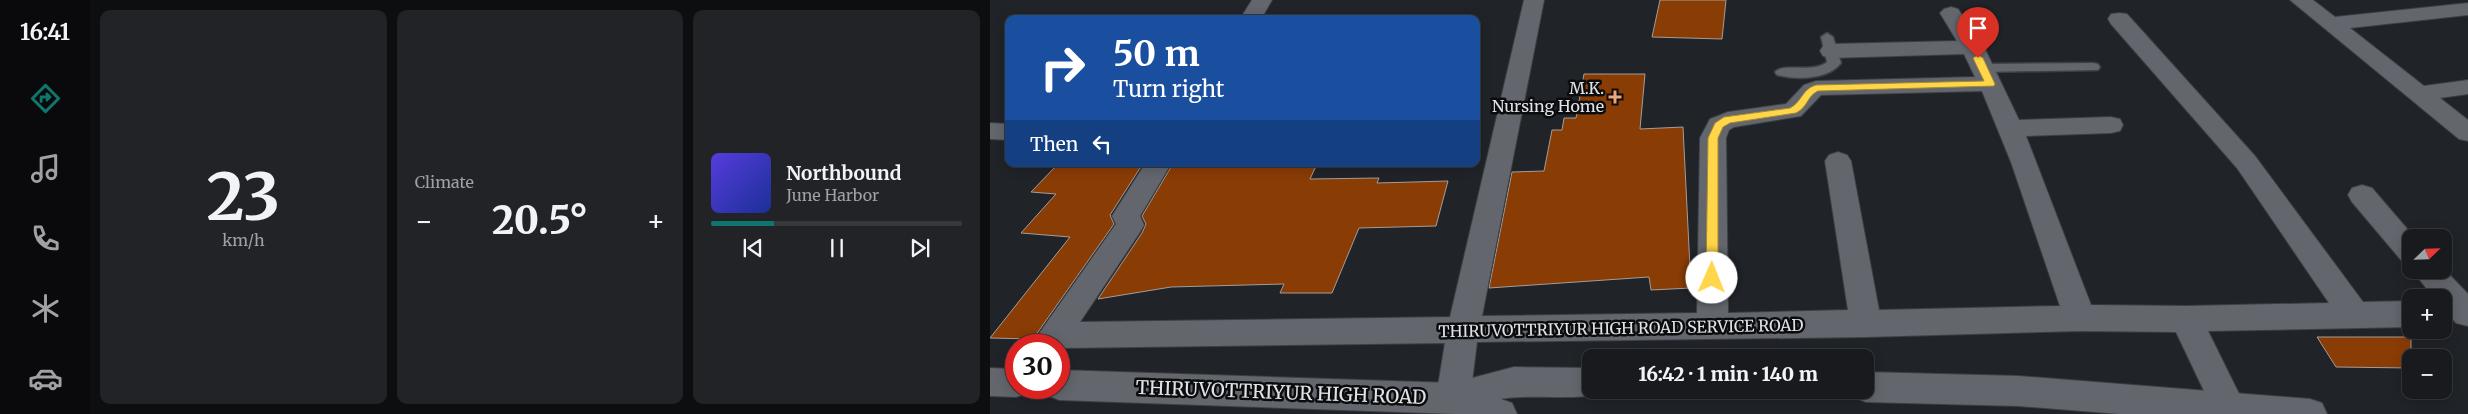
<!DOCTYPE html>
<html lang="en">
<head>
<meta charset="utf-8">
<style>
	:root { --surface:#181a1e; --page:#212327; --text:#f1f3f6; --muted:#9fa1a4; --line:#36383c; --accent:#0f766e }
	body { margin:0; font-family:Merriweather,serif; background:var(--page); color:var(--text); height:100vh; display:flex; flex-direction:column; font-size:19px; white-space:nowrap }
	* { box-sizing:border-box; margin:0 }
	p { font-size:16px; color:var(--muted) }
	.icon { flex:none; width:28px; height:28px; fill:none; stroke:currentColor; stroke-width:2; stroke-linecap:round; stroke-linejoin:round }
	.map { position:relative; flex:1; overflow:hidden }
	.drawer { display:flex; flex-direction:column; gap:10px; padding:10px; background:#0d0e10; width:900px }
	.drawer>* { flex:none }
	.hud { position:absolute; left:15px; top:15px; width:475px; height:152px; border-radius:10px; box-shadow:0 2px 12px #0003,0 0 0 1px var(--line); background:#1a4fa0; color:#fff; overflow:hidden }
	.needle { width:32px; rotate:67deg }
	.controls { position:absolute; left:1412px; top:229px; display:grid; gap:10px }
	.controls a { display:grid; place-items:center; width:50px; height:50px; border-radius:10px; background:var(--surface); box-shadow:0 2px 12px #0003,0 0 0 1px var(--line); font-size:25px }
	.speed { position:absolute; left:15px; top:334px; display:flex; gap:10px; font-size:25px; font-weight:700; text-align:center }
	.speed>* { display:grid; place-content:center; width:65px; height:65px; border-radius:50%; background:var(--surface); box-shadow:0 2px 12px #0003,0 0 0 1px var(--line); line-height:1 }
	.speed .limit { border:8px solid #d22; background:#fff; color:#111 }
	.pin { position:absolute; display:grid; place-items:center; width:42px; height:42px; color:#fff; margin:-51px -21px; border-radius:50% 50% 50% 0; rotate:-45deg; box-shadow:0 0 5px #0007 }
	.pin .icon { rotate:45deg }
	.me { position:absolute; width:55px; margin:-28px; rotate:1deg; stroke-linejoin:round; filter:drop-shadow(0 0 4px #0008) }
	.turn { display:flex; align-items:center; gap:18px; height:105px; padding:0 25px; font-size:22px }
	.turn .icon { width:65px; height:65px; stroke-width:2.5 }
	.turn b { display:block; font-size:35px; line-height:42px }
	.then { display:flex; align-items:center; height:48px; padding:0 25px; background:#0003; gap:10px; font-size:19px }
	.big { font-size:38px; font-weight:800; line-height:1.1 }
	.drawer .widget { flex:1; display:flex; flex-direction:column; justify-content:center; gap:8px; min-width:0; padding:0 18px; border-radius:10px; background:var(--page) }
	.drawer .dial { align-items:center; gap:0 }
	.dial b { font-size:65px; line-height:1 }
	.song { display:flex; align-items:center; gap:15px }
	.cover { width:60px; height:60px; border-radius:8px; background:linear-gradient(135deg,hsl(250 70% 55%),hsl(230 70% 35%)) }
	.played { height:5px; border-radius:2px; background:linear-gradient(90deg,var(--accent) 25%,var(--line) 25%) }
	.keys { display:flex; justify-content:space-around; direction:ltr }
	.heat { display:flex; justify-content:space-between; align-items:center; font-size:28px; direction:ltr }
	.drawer .tiles { flex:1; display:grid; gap:10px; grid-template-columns:repeat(3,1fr) }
	.trip { position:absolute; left:592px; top:349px; width:292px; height:50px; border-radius:10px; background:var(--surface); box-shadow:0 2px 12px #0003,0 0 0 1px var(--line); font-weight:800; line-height:50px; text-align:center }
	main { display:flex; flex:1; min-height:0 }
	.tabs { display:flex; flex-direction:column; width:90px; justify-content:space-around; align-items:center; background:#0a0a0c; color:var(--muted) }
	.tabs .icon { width:35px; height:35px }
	.tabs .active { color:var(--accent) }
	.tabs b { font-size:22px; color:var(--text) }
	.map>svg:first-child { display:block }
</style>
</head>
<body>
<main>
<nav class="tabs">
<b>16:41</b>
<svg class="icon active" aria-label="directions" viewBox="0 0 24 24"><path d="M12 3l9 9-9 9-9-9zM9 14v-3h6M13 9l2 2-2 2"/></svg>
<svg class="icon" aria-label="music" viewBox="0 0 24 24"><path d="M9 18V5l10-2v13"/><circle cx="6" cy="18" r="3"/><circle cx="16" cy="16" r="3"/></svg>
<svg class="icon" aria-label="phone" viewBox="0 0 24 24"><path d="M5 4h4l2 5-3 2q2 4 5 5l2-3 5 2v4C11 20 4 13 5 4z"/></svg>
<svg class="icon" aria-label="climate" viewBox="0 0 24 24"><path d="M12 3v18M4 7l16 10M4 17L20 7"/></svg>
<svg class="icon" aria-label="car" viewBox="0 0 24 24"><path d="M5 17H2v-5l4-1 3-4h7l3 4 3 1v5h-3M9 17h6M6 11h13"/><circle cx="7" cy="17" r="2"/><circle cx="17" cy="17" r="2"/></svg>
</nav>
<section class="drawer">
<div class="tiles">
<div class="widget dial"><b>23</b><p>km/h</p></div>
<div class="widget"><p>Climate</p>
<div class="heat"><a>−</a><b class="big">20.5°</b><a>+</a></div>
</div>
<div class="widget">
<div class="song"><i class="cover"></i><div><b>Northbound</b><p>June Harbor</p></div></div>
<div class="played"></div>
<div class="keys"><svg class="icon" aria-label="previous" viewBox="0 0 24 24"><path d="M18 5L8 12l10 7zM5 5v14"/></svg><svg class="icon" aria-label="pause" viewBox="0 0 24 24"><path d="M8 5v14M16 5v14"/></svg><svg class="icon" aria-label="next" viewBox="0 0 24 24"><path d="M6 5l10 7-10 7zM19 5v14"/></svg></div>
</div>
</div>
</section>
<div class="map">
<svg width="1478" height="414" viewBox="0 0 1478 414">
	<rect width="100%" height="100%" fill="#202328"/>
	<path fill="#8a3c05" stroke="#a49d9a" d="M670,0H736L732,39L662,37Z
		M594,74H655L650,129L693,127L701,288L661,290L659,277L499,288L522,172L554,171L562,130H572L574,118H586Z
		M68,164L152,165L120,215L124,224L43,339L0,338L80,237L31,233L66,194L41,192Z
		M186,164H327L320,179L389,178L387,183L458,181L446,226L369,228L342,293H290L294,284L181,287L108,299L152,233L156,224L152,216L181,167Z
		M1327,337H1421V368L1346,367Z"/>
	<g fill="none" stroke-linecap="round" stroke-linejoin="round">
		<defs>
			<path id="lane" d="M837,33L843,37L851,63C838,80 806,80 787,75L785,72C794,62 822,74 837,62L831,37Z
				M1103,63L1108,64L1110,67L1108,70L993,72L986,68L993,64Z"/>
			<path id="street" d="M262,0H282L271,19H250Z
				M534,0H554L492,316L707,313L710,138L720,119L738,112L796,104L814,85L826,81L985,77L974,54L841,58L833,56L830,51L833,46L841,44L967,41L950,13L954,9L961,7L968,9L994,47L1029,120L1121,117L1130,119L1133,125L1130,131L1121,133L1036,136L1101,305L1196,306L1339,303L1247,168L1121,24L1118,19L1121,14L1129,13L1137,14L1265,156L1373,302L1421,301V327L1218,331L1259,414H1225L1186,332L1090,331L876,337L487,342L480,398L475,409L463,413L451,409L446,398L455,343L73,348L69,354V345H41L126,224L122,216L155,164H181L150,216L154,225L150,232L90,322L460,317ZM992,91L1021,162L1070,306L889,310L861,161L857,155L848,152L839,155L835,161L858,310L738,313L736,138L739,130L744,127L811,116L831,95Z
				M1300,0H1323L1345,17L1478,3V15L1360,28L1434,86L1478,80V94L1450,98L1478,120V141L1469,139Z
				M0,123L19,124V140L0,139Z
				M1372,185L1382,188L1425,238H1421V263L1411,260L1362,202L1358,195L1362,188Z
				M1454,269L1478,294V326L1466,323L1454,309V298H1444L1422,270Z"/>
			<path id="secondary" d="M524,367L601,368V390H614C603,403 533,393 511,399L522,403L527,414H466L69,400L57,395L54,388H69V370L463,383Z
				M0,368L26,369V388H41L38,393L26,397L0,396Z
				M876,372L1028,376L1320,399L1332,403L1337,414H1130L1028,406L876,402L864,397L861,390H876Z"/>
		</defs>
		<use href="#lane" stroke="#3d4043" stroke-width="3"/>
		<use href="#street" stroke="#3d4043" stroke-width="2"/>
		<use href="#secondary" stroke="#3d4043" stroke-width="2"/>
		<use href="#lane" fill="#63666c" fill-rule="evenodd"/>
		<use href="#street" fill="#63666c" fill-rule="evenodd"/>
		<use href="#secondary" fill="#63666c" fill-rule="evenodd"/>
	</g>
	<path fill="#ffd54a" stroke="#a68a30" d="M988,55L993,58L1005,84L1004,86L828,91C817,96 818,107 806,113L740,123L733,127L728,138V278L722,283L718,282L716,278L718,138L725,123L734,117L800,108C812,102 812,89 826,85L994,81L983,58Z"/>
	<path fill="#f0a27a" stroke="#0b0c0e" stroke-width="2" d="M622.5 89.5h5v5h5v5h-5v5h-5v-5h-5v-5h5z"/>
	<g text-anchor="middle" stroke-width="5" stroke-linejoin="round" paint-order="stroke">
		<g font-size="16" fill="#e0e2e5" stroke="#0b0c0e" text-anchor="end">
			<text x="614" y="94">M.K.<tspan x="614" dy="18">Nursing Home</tspan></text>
		</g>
		<g font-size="16" fill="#e0e2e5" stroke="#0b0c0e">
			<text transform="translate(631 328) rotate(-1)" y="6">THIRUVOTTRIYUR HIGH ROAD SERVICE ROAD</text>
		</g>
		<g font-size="19" fill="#e0e2e5" stroke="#0b0c0e">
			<text transform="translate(291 392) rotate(2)" y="7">THIRUVOTTRIYUR HIGH ROAD</text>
		</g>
	</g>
</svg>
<div class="controls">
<a><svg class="needle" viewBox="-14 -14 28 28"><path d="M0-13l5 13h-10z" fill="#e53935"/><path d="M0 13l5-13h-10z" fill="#9fa1a4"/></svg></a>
<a>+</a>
<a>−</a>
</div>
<div class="speed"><div class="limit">30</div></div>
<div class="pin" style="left:988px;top:58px;background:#d93025"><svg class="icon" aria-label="arrive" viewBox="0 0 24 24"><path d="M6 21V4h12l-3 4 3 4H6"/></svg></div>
<svg class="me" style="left:722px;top:278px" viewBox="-20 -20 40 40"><circle r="19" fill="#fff"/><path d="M0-13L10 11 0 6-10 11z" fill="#ffd54a"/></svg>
<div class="trip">16:42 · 1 min · 140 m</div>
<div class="hud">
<div class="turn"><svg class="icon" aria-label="right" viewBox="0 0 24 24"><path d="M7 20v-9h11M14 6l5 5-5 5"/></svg><div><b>50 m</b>Turn right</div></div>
<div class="then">Then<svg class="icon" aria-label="left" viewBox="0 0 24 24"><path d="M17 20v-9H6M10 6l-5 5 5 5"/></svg></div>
</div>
</div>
</main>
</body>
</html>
